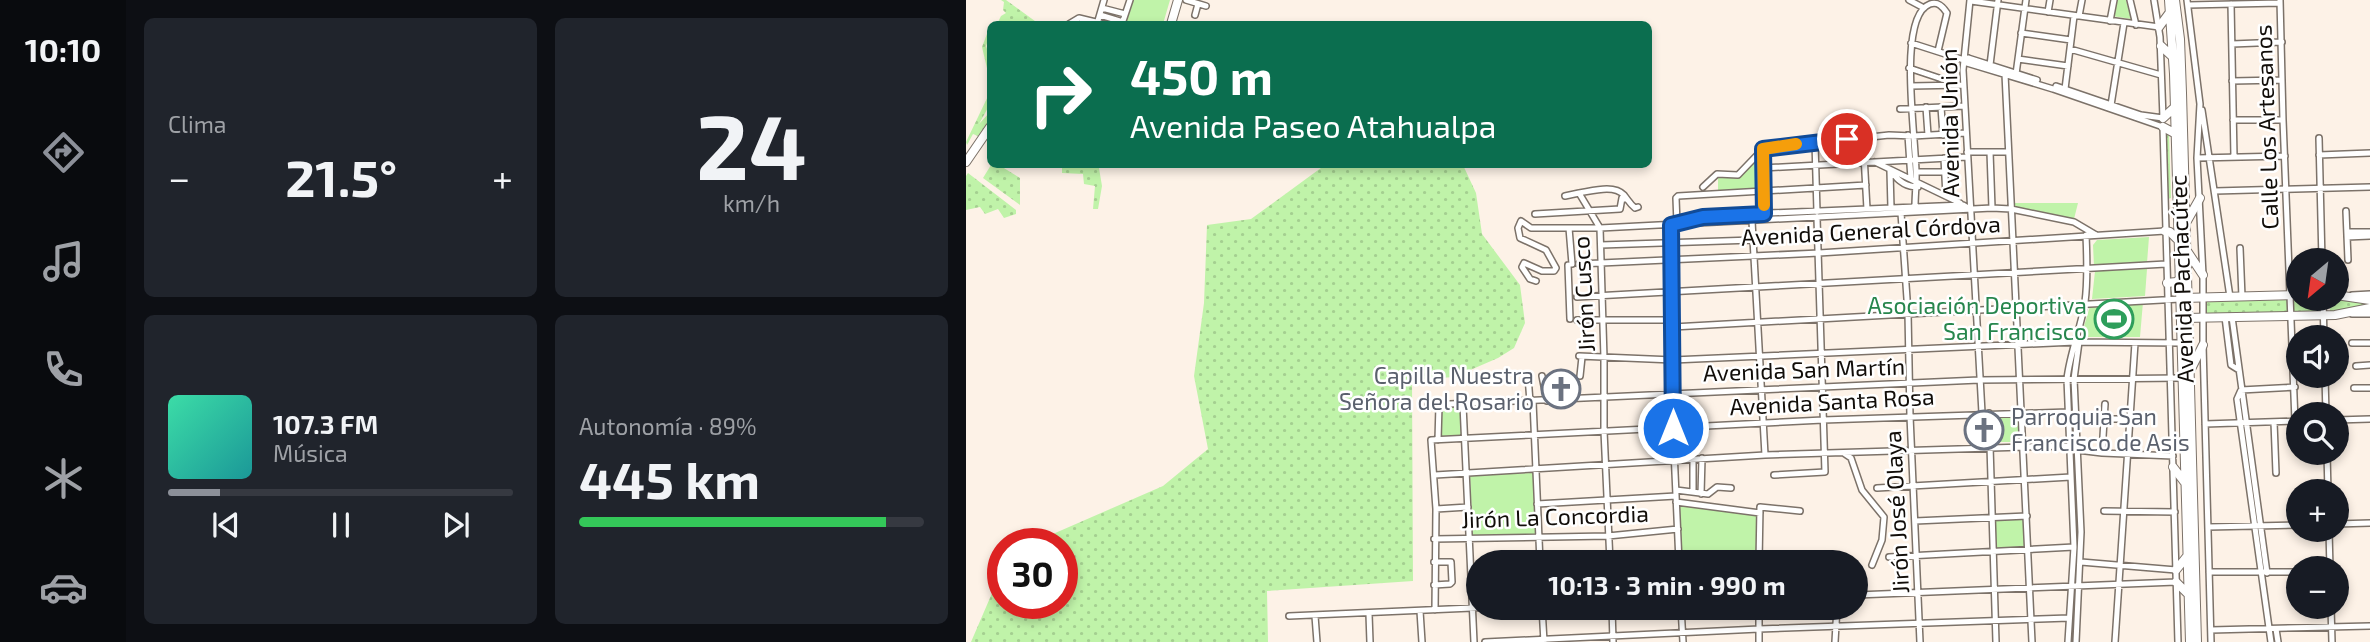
<!DOCTYPE html>
<html lang="es">
<head>
<meta charset="utf-8">
<style>
	:root { --surface:#171b24; --page:#20242c; --text:#f1f3f6; --muted:#9ea1a6; --line:#363941; --accent:#8c9099 }
	body { margin:0; font-family:"Exo 2",sans-serif; background:var(--page); color:var(--text); height:100vh; display:flex; flex-direction:column; font-size:26px; white-space:nowrap }
	* { box-sizing:border-box; margin:0 }
	p { font-size:23px; color:var(--muted) }
	.icon { flex:none; width:38px; height:38px; fill:none; stroke:currentColor; stroke-width:2; stroke-linecap:round; stroke-linejoin:round }
	.map { position:relative; flex:1; overflow:hidden }
	.panel { display:flex; flex-direction:column; gap:18px; padding:18px; background:#0d0f14; width:840px }
	.panel>* { flex:none }
	.top-card { position:absolute; left:21px; top:21px; width:665px; height:147px; border-radius:10px; box-shadow:0 4px 10px #0003; background:#0b6e4f; color:#fff; overflow:hidden }
	.needle { width:46px; rotate:209deg }
	.tools { position:absolute; left:1320px; top:248px; display:grid; gap:14px }
	.tools a { display:grid; place-items:center; width:63px; height:63px; border-radius:50%; background:var(--surface); box-shadow:0 4px 10px #0003; font-size:35px }
	.speed { position:absolute; left:21px; top:528px; display:flex; gap:14px; font-size:35px; font-weight:700; text-align:center }
	.speed>* { display:grid; place-content:center; width:91px; height:91px; border-radius:50%; background:var(--surface); box-shadow:0 4px 10px #0003; line-height:1 }
	.speed .limit { border:10px solid #d22; background:#fff; color:#111 }
	.pin { position:absolute; display:grid; place-items:center; width:60px; height:60px; color:#fff; margin:-30px; border:4px solid #fff; border-radius:50%; box-shadow:0 2px 7px #0007 }
	.me { position:absolute; width:77px; margin:-38px; rotate:0deg; stroke-linejoin:round; filter:drop-shadow(0 0 5px #0008) }
	.turn { display:flex; align-items:center; gap:24px; height:147px; padding:0 28px; font-size:32px }
	.turn .icon { width:91px; height:91px; stroke-width:2.5 }
	.turn b { display:block; font-size:49px; line-height:60px }
	.big { font-size:52px; font-weight:700; line-height:1.1 }
	.panel .tile { flex:1; display:flex; flex-direction:column; justify-content:center; gap:10px; min-width:0; padding:0 24px; border-radius:10px; background:var(--page) }
	.panel .dial { align-items:center; gap:0 }
	.dial b { font-size:91px; line-height:1 }
	.song { display:flex; align-items:center; gap:21px }
	.cover { width:84px; height:84px; border-radius:10px; background:linear-gradient(135deg,hsl(160 70% 55%),hsl(180 70% 35%)) }
	.played { height:7px; border-radius:4px; background:linear-gradient(90deg,var(--accent) 15%,var(--line) 15%) }
	.keys { display:flex; justify-content:space-around; direction:ltr }
	.heat { display:flex; justify-content:space-between; align-items:center; font-size:38px; direction:ltr }
	.charge { height:10px; border-radius:5px; background:linear-gradient(90deg,#34c759 89%,var(--line) 0) }
	.panel .tiles { flex:1; display:grid; gap:18px; grid-template-columns:repeat(2,1fr) }
	.trip { position:absolute; left:500px; top:550px; width:402px; height:70px; border-radius:35px; background:var(--surface); box-shadow:0 4px 10px #0003; font-weight:700; line-height:70px; text-align:center }
	main { display:flex; flex:1; min-height:0 }
	.tabs { display:flex; flex-direction:column; width:126px; justify-content:space-around; align-items:center; background:#090b0e; color:var(--muted) }
	.tabs .icon { width:49px; height:49px }
	.tabs .current { color:var(--accent) }
	.tabs b { font-size:32px; color:var(--text) }
	.map>svg:first-child { display:block }
</style>
</head>
<body>
<main>
<nav class="tabs">
<b>10:10</b>
<svg class="icon current" aria-label="directions" viewBox="0 0 24 24"><path d="M12 3l9 9-9 9-9-9zM9 14v-3h6M13 9l2 2-2 2"/></svg>
<svg class="icon" aria-label="music" viewBox="0 0 24 24"><path d="M9 18V5l10-2v13"/><circle cx="6" cy="18" r="3"/><circle cx="16" cy="16" r="3"/></svg>
<svg class="icon" aria-label="phone" viewBox="0 0 24 24"><path d="M5 4h4l2 5-3 2q2 4 5 5l2-3 5 2v4C11 20 4 13 5 4z"/></svg>
<svg class="icon" aria-label="climate" viewBox="0 0 24 24"><path d="M12 3v18M4 7l16 10M4 17L20 7"/></svg>
<svg class="icon" aria-label="car" viewBox="0 0 24 24"><path d="M5 17H2v-5l4-1 3-4h7l3 4 3 1v5h-3M9 17h6M6 11h13"/><circle cx="7" cy="17" r="2"/><circle cx="17" cy="17" r="2"/></svg>
</nav>
<section class="panel">
<div class="tiles">
<div class="tile"><p>Clima</p>
<div class="heat"><a>−</a><b class="big">21.5°</b><a>+</a></div>
</div>
<div class="tile dial"><b>24</b><p>km/h</p></div>
<div class="tile">
<div class="song"><i class="cover"></i><div><b>107.3 FM</b><p>Música</p></div></div>
<div class="played"></div>
<div class="keys"><svg class="icon" aria-label="previous" viewBox="0 0 24 24"><path d="M18 5L8 12l10 7zM5 5v14"/></svg><svg class="icon" aria-label="pause" viewBox="0 0 24 24"><path d="M8 5v14M16 5v14"/></svg><svg class="icon" aria-label="next" viewBox="0 0 24 24"><path d="M6 5l10 7-10 7zM19 5v14"/></svg></div>
</div>
<div class="tile"><p>Autonomía · 89%</p><b class="big">445 km</b><div class="charge"></div></div>
</div>
</section>
<div class="map">
<svg width="1404" height="642" viewBox="0 0 1404 642">
	<defs>
		<pattern id="grass-dots" width="8" height="8" patternUnits="userSpaceOnUse" patternTransform="scale(1.75)"><rect width="8" height="8" fill="#c0f3a9"/><path d="M2 2h.1M6 6h.1" fill="none" stroke="#a4cf90" stroke-width="1.8" stroke-linecap="round"/></pattern>
	</defs>
	<rect width="100%" height="100%" fill="#fdf2e7"/>
	<path fill="url(#grass-dots)" d="M35,0H40L73,24H31L35,16L40,13L37,10L38,2Z
		M24,26V35L20,46L24,58V81L16,47Z
		M24,92V104L13,124L24,112V119L12,136L7,134L1,145L0,142Z
		M1199,131L1203,133L1205,198L1202,199Z
		M28,164L33,165L54,178V205L17,178L25,165Z
		M96,165H126L133,168L136,186L132,209H127L129,186L118,184L117,174L96,173Z
		M359,165H497L510,193L516,234L554,285L559,323L548,348L532,358L488,377L446,380L447,581L301,591L302,642H5L33,577L37,574V604H96V544H71L80,537L197,486L242,449L228,376L238,303L241,225L285,219Z
		M2,173L50,210V214L38,218L32,209L19,214L14,207L0,210V176Z
		M1319,297L1322,299L1321,313L1239,315V300Z
		M1332,297V299H1354V311L1353,313H1327L1326,299Z
		M1364,299L1404,302V306L1364,312Z"/>
	<path fill="#c0f3a9" d="M165,0H204L197,24H158Z
		M1149,0H1160L1165,19L1146,16Z
		M865,141L869,142L894,158L866,161Z
		M794,155L795,189L752,191V175L770,177Z
		M1047,203H1112L1108,219L1047,207Z
		M1183,237L1181,263L1128,266L1127,245L1131,240Z
		M1181,269L1179,296L1126,299L1129,271Z
		M1177,302L1174,337H1119L1116,333L1124,306Z
		M495,406V436H475V407Z
		M1027,415H1052V442H1027Z
		M567,473L570,536L507,538L504,475Z
		M713,505L791,515L790,562H716Z
		M1058,518L1059,548L1028,549L1027,519Z"/>
	<g fill="none" stroke-linecap="round" stroke-linejoin="round">
		<defs>
			<path id="minor" d="M220,0L240,6
				M943,0L958,8
				M1004,0L997,70L1016,413
				M1164,0L1170,25
				M1188,0L1194,37L1197,118
				M1221,0L1234,104L1231,158L1237,275V345L1245,642
				M1314,0L1317,120L1329,421
				M1005,1L1193,27
				M1265,4L1268,157
				M1222,5L1314,3
				M136,8L159,14
				M1082,12L1084,0
				M134,15L157,22
				M229,15L232,4
				M1113,16L1116,0
				M1144,21L1148,0
				M103,24L113,18L138,24
				M131,24L138,0
				M156,24L164,0
				M1055,33L1105,40
				M945,43L998,60
				M1266,44L1316,42
				M1104,49L1195,75
				M1002,58L998,60L1001,63L1087,89L1197,127
				M1002,58L1071,80
				M1052,59L1102,66
				M1024,65L1032,0
				M943,68L985,82
				M1039,74L1066,642
				M1050,74L1060,0
				M1266,81L1316,80
				M945,86L997,85
				M1090,86L1175,115L1197,118
				M1099,89L1108,16
				M1145,105L1158,23
				M960,107L962,135
				M975,107L977,135
				M934,109L998,106
				M1236,110L1264,297
				M1267,120H1317
				M1197,127L1212,642
				M942,135L945,179
				M897,137L901,209
				M1353,138L1356,261
				M849,142L851,212
				M797,149L923,135L947,136L1000,133
				M797,149L798,214
				M1001,152H1042
				M1024,152L1026,208
				M1353,155L1404,153
				M978,158L980,196
				M1231,158L1319,156
				M909,162L994,203
				M797,168L1001,157
				M924,171L925,208
				M926,172C932,181 941,187 952,187
				M950,172H979
				M737,187L751,174L772,175L797,149
				M1249,191L1404,187
				M599,196L613,193
				M949,207C949,197 950,189 950,180C952,149 929,17 964,4C972,1 977,7 981,13L972,51
				M1380,211L1382,260
				M935,213L942,313L944,416L954,642
				M569,214L654,209L656,198L660,199
				M723,221L737,217L780,214L997,205L1002,208
				M786,221L799,455
				M714,224H711L710,198L712,196L900,185
				M705,225L707,428L713,562
				M603,228L606,264
				M1381,232H1404
				M1381,237L1404,236
				M635,245L787,240
				M1274,248L1276,297
				M613,264L853,253L1199,231
				M602,265L604,319
				M570,281L564,279L556,267L558,263L576,271H588L590,268L580,250L554,238L552,228L555,221L565,228H634L1026,208L1045,209L1108,222L1130,235
				M1386,295L1404,294
				M611,297L1200,264
				M1357,299L1358,338
				M1386,314H1404
				M1259,317L1265,365L1273,370
				M1266,317L1301,573
				M611,320H707
				M707,327L1214,299
				M1386,343H1404
				M613,356L707,360L1109,342L1215,343
				M1390,366L1404,365
				M562,376L564,402
				M576,376L581,401
				M614,376L616,357
				M1359,376L1360,415
				M1388,388H1404
				M567,402L574,562
				M462,405L1013,380L1216,378
				M497,405L508,642
				M1023,413L1030,642
				M1138,419H1165
				M1370,420L1404,419
				M1308,422L1310,473
				M1239,424L1332,421
				M472,440L473,405
				M1136,453L1139,404
				M1361,453L1362,492
				M879,454L885,458L896,490L918,517L916,540L906,565
				M469,475L799,455L1058,447L1104,446L1111,450L1136,453L1207,456
				M808,475L859,472L851,218
				M911,488L1105,477
				M710,490L742,494L751,487L765,488
				M727,492V459
				M735,494L736,458
				M710,502L794,513
				M571,504L710,496
				M470,509L502,507
				M1138,511L1209,512
				M949,521L1061,516
				M1370,524L1404,523
				M1242,527L1332,525
				M1363,530L1364,569
				M468,539L642,536L712,529
				M923,557L1108,547
				M793,560L831,559V562
				M468,562H485L486,582L484,584L468,585
				M644,562L638,431V358L634,228L613,193C626,191 648,184 658,195C662,200 664,204 669,208L672,207
				M793,562L794,507L834,511
				M1115,562L1210,570
				M1243,572H1332
				M891,595L1210,582
				M576,607L578,642
				M646,607L647,642
				M715,607L717,642
				M1365,607L1366,642
				M469,610L470,509L465,440L857,420L1102,412
				M454,611L456,642
				M403,614L404,642
				M323,616L529,607
				M349,616L351,642
				M1310,629L1312,642
				M1245,630L1404,626
				M519,642L793,629L1103,618
				M793,642V607
				M869,642L871,607
				M1102,642L1108,547L1101,379C1104,352 1115,328 1119,302C1122,280 1121,257 1120,235
				M1110,642L1115,532L1108,379L1113,342
				M1149,642L1169,343
				M1305,642L1271,399L1275,390L1329,387"/>
			<path id="major" d="M1203,0L1208,74L1224,642
				M1209,0L1214,39L1216,93L1231,642
				M205,24L212,0
				M1193,27L1204,12
				M1195,46L1208,58
				M1197,118L1209,107
				M1197,127L1210,134
				M0,162L24,127
				M1221,221L1234,198
				M1199,231L1204,232L1213,241
				M1221,251L1237,275
				M1201,283L1210,282L1214,279
				M1370,295L1404,300
				M1217,298L1332,295
				M1219,318L1369,315L1404,308
				M1225,369L1237,345
				M1207,467L1220,484
				M1210,570L1222,555
				M1210,582L1223,595"/>
		</defs>
		<use href="#minor" stroke="#7c7269" stroke-width="8"/>
		<use href="#major" stroke="#7c7269" stroke-width="10"/>
		<use href="#minor" stroke="#fff" stroke-width="5"/>
		<use href="#major" stroke="#fff" stroke-width="8"/>
	</g>
	<g fill="none" stroke-linecap="round" stroke-linejoin="round">
		<defs>
			<path id="route" d="M707,428L705,225L737,217L798,214L797,149L881,139"/>
		</defs>
		<use href="#route" stroke="#114b97" stroke-width="18"/>
		<use href="#route" stroke="#1a73e8" stroke-width="12"/>
		<path stroke="#f59e0b" stroke-width="12" d="M798,205L797,149L830,144"/>
	</g>
	<defs>
		<symbol id="stadium-ring" viewBox="-11 -11 22 22"><circle r="9.5" fill="#fff" stroke="#2e9e5b" stroke-width="1.5"/><path d="M0-5a6.5 5 0 1 0 0 10a6.5 5 0 1 0 0-10ZM-3.5-1.8h7v3.6h-7Z" fill="#2e9e5b"/></symbol>
		<symbol id="church-ring" viewBox="-11 -11 22 22"><circle r="9.5" fill="#fff" stroke="#6b7280" stroke-width="1.5"/><path d="M-1.2-6h2.4v3.5h3.3v2.4h-3.3V6h-2.4V-.1h-3.3v-2.4h3.3Z" fill="#6b7280"/></symbol>
	</defs>
	<g fill-rule="evenodd">
		<use href="#stadium-ring" x="1126" y="297" width="44" height="44"/>
		<use href="#church-ring" x="573" y="367" width="44" height="44"/>
		<use href="#church-ring" x="996" y="408" width="44" height="44"/>
	</g>
	<g text-anchor="middle" stroke-width="5" stroke-linejoin="round" paint-order="stroke">
		<g font-size="23" fill="#110d09" stroke="#fff">
			<text transform="translate(984 123) rotate(-91)" y="8">Avenida Unión</text>
			<text transform="translate(1301 127) rotate(-92)" y="8">Calle Los Artesanos</text>
			<text transform="translate(905 231) rotate(-3)" y="8">Avenida General Córdova</text>
			<text transform="translate(1216 279) rotate(-92)" y="8">Avenida Pachacútec</text>
			<text transform="translate(618 294) rotate(-93)" y="8">Jirón Cusco</text>
			<text transform="translate(838 370) rotate(-2)" y="8">Avenida San Martín</text>
			<text transform="translate(866 402) rotate(-3)" y="8">Avenida Santa Rosa</text>
			<text transform="translate(931 512) rotate(-93)" y="8">Jirón José Olaya</text>
			<text transform="translate(589 517) rotate(-2)" y="8">Jirón La Concordia</text>
		</g>
		<g font-size="23" fill="#27864d" stroke="#fff" text-anchor="end">
			<text x="1121" y="314">Asociación Deportiva<tspan x="1121" dy="26">San Francisco</tspan></text>
		</g>
		<g font-size="23" fill="#5b616d" stroke="#fff" text-anchor="end">
			<text x="568" y="384">Capilla Nuestra<tspan x="568" dy="26">Señora del Rosario</tspan></text>
			<text x="1045" y="425" text-anchor="start">Parroquia San<tspan x="1045" dy="26">Francisco de Asis</tspan></text>
		</g>
	</g>
</svg>
<div class="tools">
<a><svg class="needle" viewBox="-14 -14 28 28"><path d="M0-13l5 13h-10z" fill="#e53935"/><path d="M0 13l5-13h-10z" fill="#9ea1a6"/></svg></a>
<a><svg class="icon" aria-label="sound" viewBox="0 0 24 24"><path d="M4 9h4l5-4v14l-5-4H4zM17 9q2 3 0 6"/></svg></a>
<a><svg class="icon" aria-label="search" viewBox="0 0 24 24"><circle cx="10" cy="10" r="6"/><path d="M15 15l6 6"/></svg></a>
<a>+</a>
<a>−</a>
</div>
<div class="speed"><div class="limit">30</div></div>
<div class="pin" style="left:881px;top:139px;background:#d93025"><svg class="icon" aria-label="arrive" viewBox="0 0 24 24"><path d="M6 21V4h12l-3 4 3 4H6"/></svg></div>
<svg class="me" style="left:707px;top:428px" viewBox="-20 -20 40 40"><circle r="17" fill="#1a73e8" stroke="#fff" stroke-width="3"/><path d="M0-11L8 9 0 5-8 9z" fill="#fff"/></svg>
<div class="trip">10:13 · 3 min · 990 m</div>
<div class="top-card">
<div class="turn"><svg class="icon" aria-label="right" viewBox="0 0 24 24"><path d="M7 20v-9h11M14 6l5 5-5 5"/></svg><div><b>450 m</b>Avenida Paseo Atahualpa</div></div>
</div>
</div>
</main>
</body>
</html>
